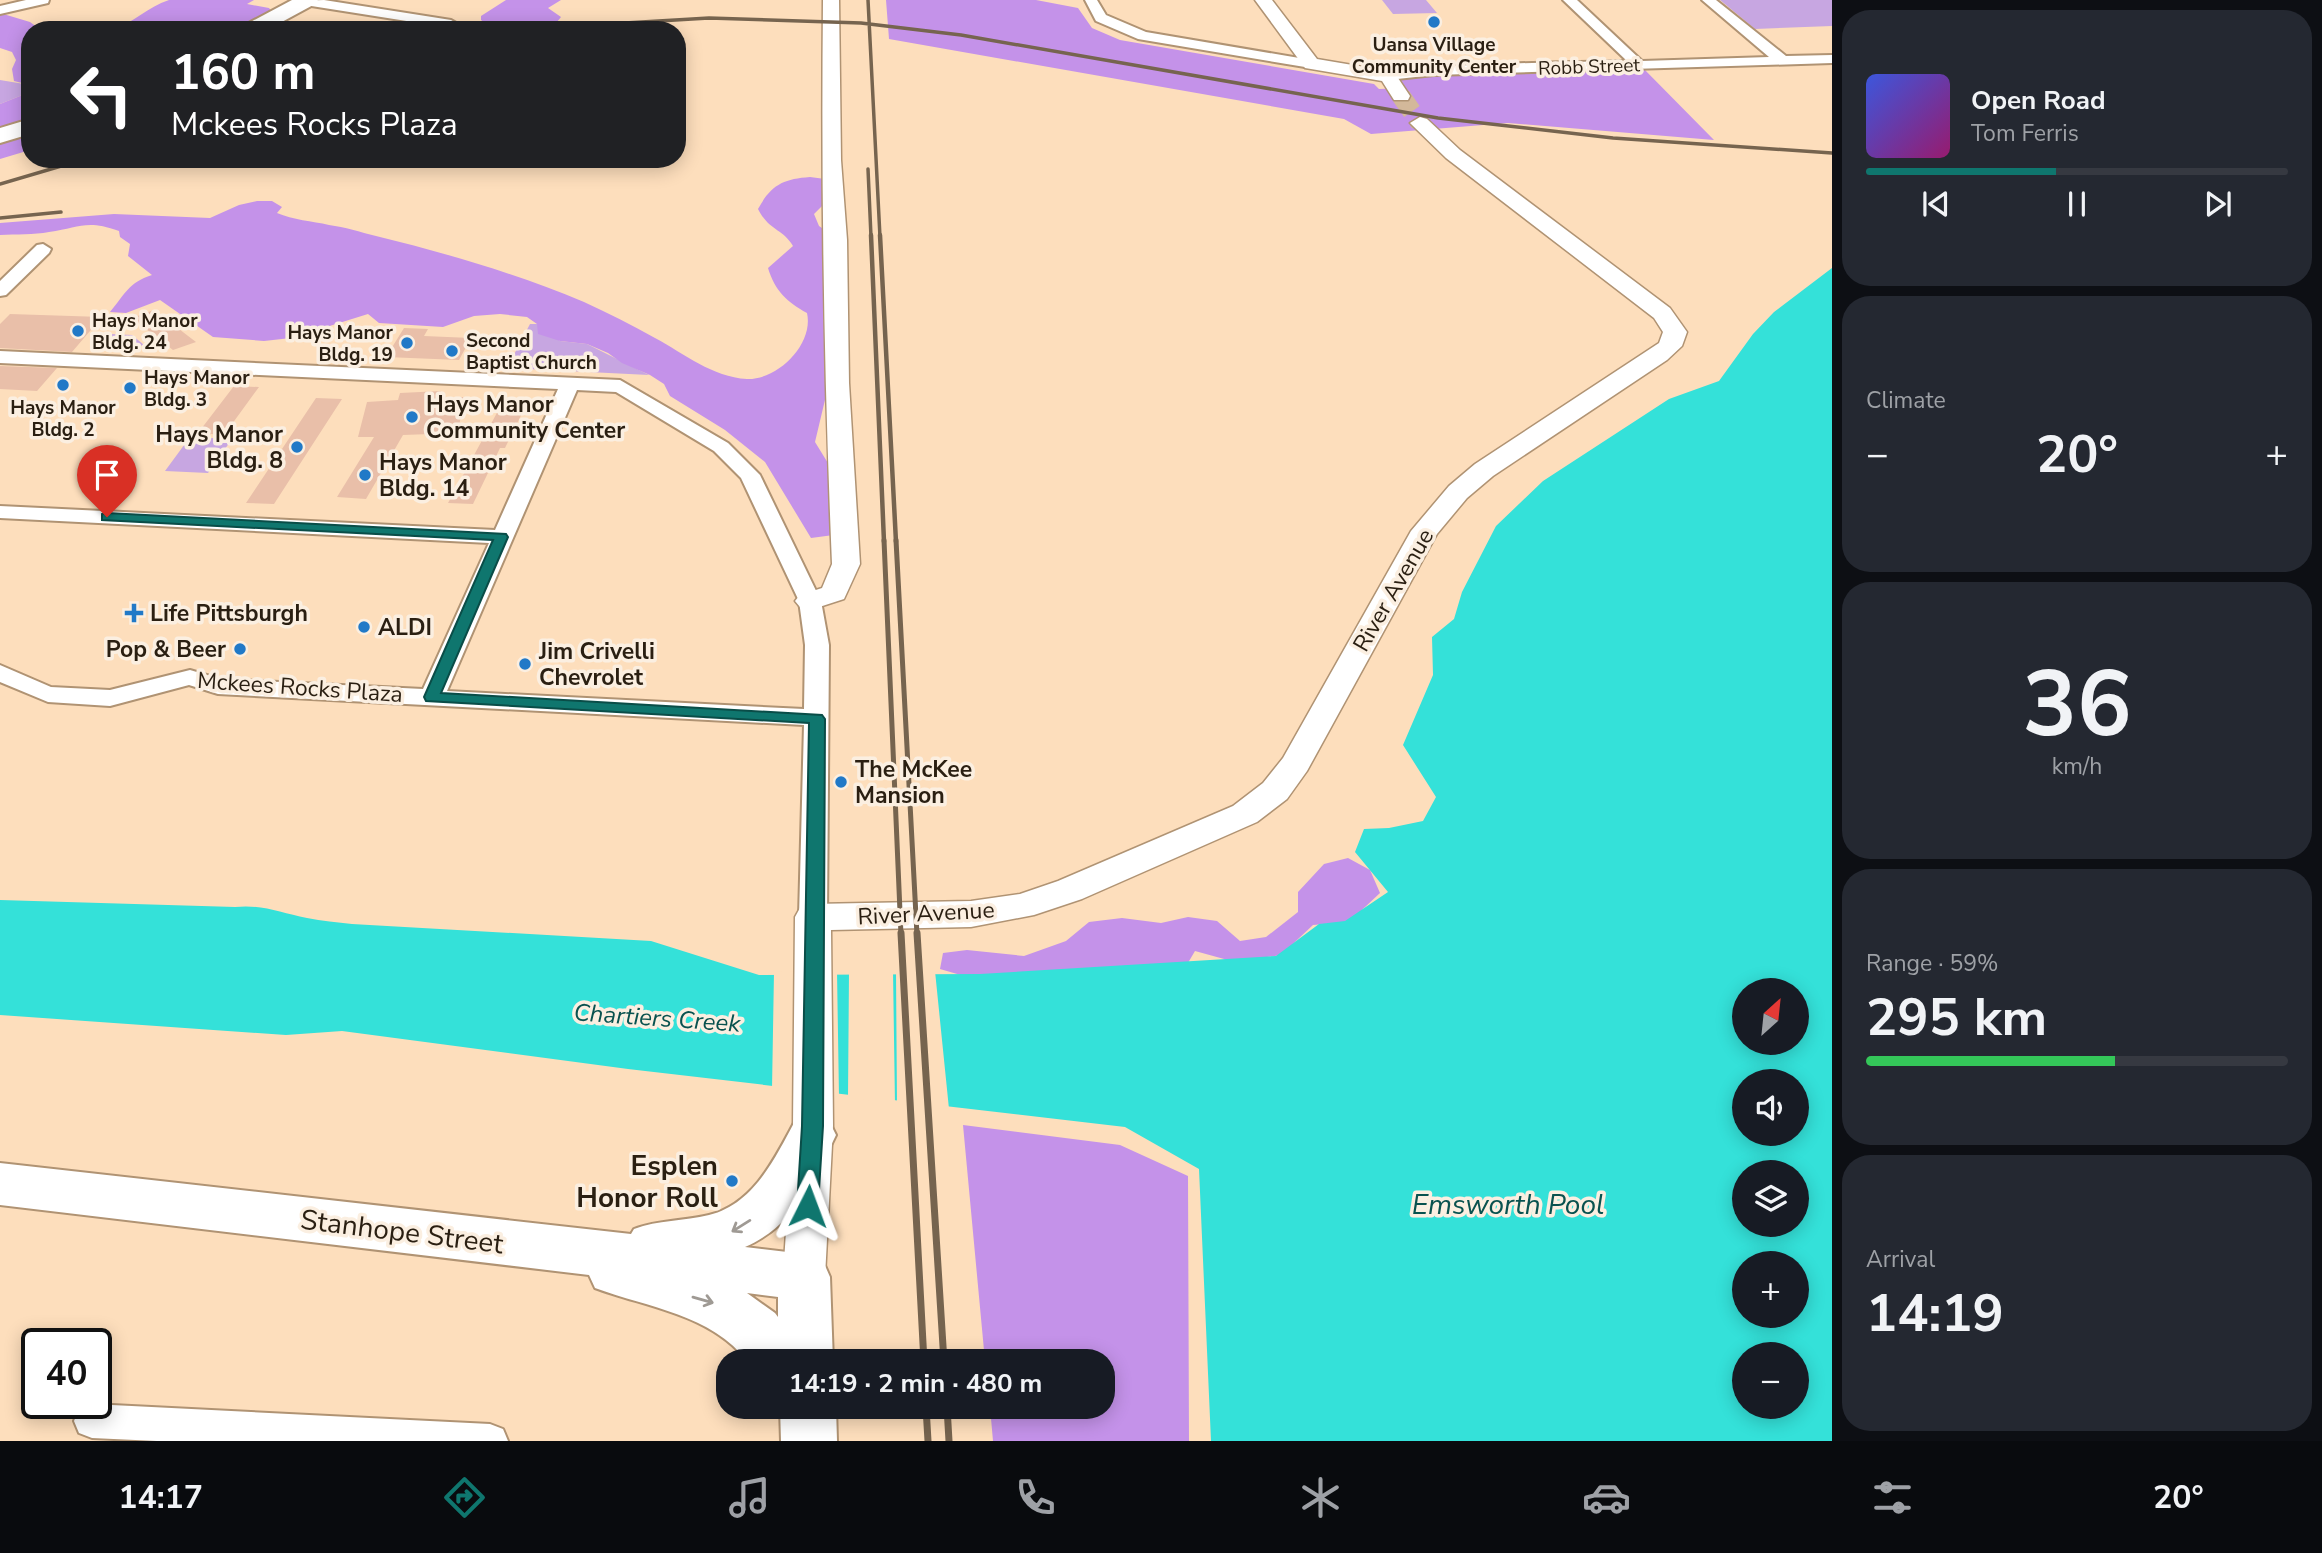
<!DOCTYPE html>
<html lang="en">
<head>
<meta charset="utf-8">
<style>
	:root { --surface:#171b24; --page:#242831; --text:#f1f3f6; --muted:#9ea1a6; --line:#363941; --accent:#0f766e }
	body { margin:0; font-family:"Nunito Sans",sans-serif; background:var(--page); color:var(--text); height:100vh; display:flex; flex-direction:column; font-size:26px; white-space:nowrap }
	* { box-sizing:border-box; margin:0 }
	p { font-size:23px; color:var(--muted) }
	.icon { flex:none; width:38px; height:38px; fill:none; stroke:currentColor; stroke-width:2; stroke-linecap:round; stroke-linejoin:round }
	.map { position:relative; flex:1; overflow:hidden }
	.details { display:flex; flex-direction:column; gap:10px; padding:10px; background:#0d0f14; width:490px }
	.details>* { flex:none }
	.guide { position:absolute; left:21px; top:21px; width:665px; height:147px; border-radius:28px; box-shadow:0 4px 18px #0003; background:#202124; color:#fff; overflow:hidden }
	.needle { width:46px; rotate:27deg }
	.tools { position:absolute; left:1732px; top:978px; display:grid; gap:14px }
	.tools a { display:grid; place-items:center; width:77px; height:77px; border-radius:50%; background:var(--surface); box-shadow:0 4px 18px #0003; font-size:35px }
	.speed { position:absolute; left:21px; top:1328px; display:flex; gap:14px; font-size:35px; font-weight:700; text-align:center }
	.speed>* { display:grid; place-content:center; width:91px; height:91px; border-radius:50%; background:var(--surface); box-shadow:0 4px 18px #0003; line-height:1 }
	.speed .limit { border:4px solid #111; border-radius:10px; background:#fff; color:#111 }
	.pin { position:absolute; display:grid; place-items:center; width:60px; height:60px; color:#fff; margin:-72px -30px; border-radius:50% 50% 50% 0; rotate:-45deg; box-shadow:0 0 7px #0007 }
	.pin .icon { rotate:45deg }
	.me { position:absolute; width:77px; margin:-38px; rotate:3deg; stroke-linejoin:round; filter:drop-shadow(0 0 5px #0008) }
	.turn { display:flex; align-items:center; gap:24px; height:147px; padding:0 35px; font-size:32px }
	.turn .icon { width:91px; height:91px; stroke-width:2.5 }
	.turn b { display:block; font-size:49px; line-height:60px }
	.big { font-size:52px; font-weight:700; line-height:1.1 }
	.details .widget { flex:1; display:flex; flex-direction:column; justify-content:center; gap:10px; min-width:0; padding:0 24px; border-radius:28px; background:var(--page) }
	.details .dial { align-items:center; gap:0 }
	.dial b { font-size:91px; line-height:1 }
	.song { display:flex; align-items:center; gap:21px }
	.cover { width:84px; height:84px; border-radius:10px; background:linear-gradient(135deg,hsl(230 70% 55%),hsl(320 70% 35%)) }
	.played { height:7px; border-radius:4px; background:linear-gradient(90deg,var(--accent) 45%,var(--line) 45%) }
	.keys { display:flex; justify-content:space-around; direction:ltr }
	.heat { display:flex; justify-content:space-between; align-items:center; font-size:38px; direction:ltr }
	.charge { height:10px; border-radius:5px; background:linear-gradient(90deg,#34c759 59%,var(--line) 0) }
	.trip { position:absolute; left:716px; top:1349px; width:399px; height:70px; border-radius:28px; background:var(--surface); box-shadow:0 4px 18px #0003; font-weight:700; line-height:70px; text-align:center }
	.dock { display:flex; height:112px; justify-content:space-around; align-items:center; background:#090b0e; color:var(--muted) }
	.dock .icon { width:49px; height:49px }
	.dock .active { color:var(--accent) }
	.dock b { font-size:32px; color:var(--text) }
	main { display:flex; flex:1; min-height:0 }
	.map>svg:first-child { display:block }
</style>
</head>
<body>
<main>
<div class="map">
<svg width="1832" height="1441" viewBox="0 0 1832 1441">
	<rect width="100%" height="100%" fill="#fddebc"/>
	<path fill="#c7a6e1" d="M1382,0H1426L1437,13L1393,14Z
		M1720,0H1832V26L1755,29Z
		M0,80L30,85V92L0,104Z
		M530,324H537L560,341L587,344L649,375L507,368Z
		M110,334L132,335L144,345L131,348L99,347Z
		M190,437L232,439L208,473L165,471Z"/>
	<path fill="#c492e9" d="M169,0H254L247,4L269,8L272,12L236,30H112C134,23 147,7 169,0Z
		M506,0H561L548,8L561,17C548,37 506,30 485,30L489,26L481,20V16Z
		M886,0H1036L1078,8L1092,28L1120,40L1374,84L1379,89L1405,88L1397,75L1640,65L1714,140L1508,123L1371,134L1344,119L889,39Z
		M0,13L30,22L41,30H30V85L14,81L12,69L16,60L12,52L0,48Z
		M30,92V123L0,132V104Z
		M30,134V150L0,159V144Z
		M810,177L825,179V203L814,214L819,226L835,237L838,345L815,442L839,481L841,534L811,538L765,462L725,430L670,396L664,384L650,375L622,363L608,353L587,344L560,341L538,334L537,324L527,317L500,314L474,316L443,327L379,323L368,314L291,338L264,341L213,337L160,300L126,313L110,312C126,293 128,283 152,275L128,256L130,244L120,237L119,231C86,219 79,228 49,232C34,235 16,234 0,235V223L114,214L210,218L239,205L257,201H272L282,207L277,213C293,220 312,221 329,225C345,227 360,232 376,236C446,253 517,274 584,302C608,313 632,325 655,338C685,354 712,377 747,379C778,380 814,344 807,313C787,302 775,291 768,268L793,246C782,228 769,231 758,209C771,185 783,179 810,177Z
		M1348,858L1370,870L1380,893L1349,922L1313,925L1281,955L1235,962L1195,951L1182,973L964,976L940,969L943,953L967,950L1024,956L1066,941L1089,922L1122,918L1161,923L1188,917L1217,921L1240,941L1266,937L1298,912V892L1324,864Z
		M963,1125L1120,1145L1188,1176L1189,1441H993L990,1407H1102V1362L985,1361Z"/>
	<path fill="#34e1d9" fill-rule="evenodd" d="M1832,268V1441H1211L1199,1169L1125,1127L628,1069L342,1031L286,1035L0,1015V900L235,907C262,904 281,913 307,918C322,921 337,922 352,924L651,941L759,975L980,974L1276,956L1319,924L1345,921L1388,892L1355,852L1364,829L1389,828L1423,821L1436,797L1403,745L1433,675L1432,637L1454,619L1462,592L1496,526L1543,481L1669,399L1719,381L1753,334L1774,312ZM1745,990H1797V1043H1745ZM1745,1082H1797V1134H1745ZM1745,1172H1797V1225H1745ZM1745,1264H1797V1316H1745ZM1745,1354H1797V1407H1745Z"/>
	<path fill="#fddebc" d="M837,971L839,1097L772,1089L774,972Z
		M849,971H893L895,1104L848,1098Z
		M896,971H935L949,1109L897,1104Z"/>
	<path fill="#e9bfa9" d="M154,310L196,342L173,350L132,318Z
		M10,314L102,317L72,352L0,348V324Z
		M404,328L428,329L424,336L471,338L459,360L386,357Z
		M0,366L57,368L37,391L0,389Z
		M234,386L259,387L224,435L198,433Z
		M441,391L437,398L464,397L458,433L403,435L366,499L337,497L374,437H358L367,402L398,400L400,393Z
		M316,398L342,399L274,504L246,503Z
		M505,398L529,399L505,448H500L473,504L448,503Z"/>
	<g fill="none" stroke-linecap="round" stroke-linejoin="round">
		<path stroke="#d3b89a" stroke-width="19" stroke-dasharray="19 10" stroke-linecap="butt" d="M1401,96L1420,123"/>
		<defs>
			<path id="minor" d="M26,0H49L48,3L0,14V6Z
				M324,0L451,20L458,24L451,28L305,5L298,1Z
				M1085,0H1097L1106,15L1146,32L1311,60L1318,64L1311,68L1138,39L1096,21Z
				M1563,0H1577L1642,61L1769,57L1702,0H1716L1786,56L1832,55V63L1434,75L1388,80L1381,76C1395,63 1593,62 1627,61Z
				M43,244L51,249L49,253L6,295L0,296V281L37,245Z
				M0,351L620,380L728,443L760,475L821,601L829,645L827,917L823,924L813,927L803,924L799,917L804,725L218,694L189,685L110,706L48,702L0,682V665L51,687L110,690L190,670L220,679L423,689L489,543L0,518V506L495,530L558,389L0,363ZM577,390L616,392L714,451L741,478L799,601L805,645L804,709L447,691Z
				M92,1404L490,1424L503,1429L508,1441H157L92,1438L79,1433L74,1421L79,1409Z"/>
			<path id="tertiary" d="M823,0H839L841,160L847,240L849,383L860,564L844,599L810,610L800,607L795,601L800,595L822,588L832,564C824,376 821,188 823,0Z
				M1255,0H1272L1317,59L1394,72L1410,96L1408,100H1394L1382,81L1305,68Z
				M1420,117L1427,119L1460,150L1670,308L1687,332L1682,346L1667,360L1493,476L1467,498L1437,534L1307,771L1287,799L1257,822L1082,899L1034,915L971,927L831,930L833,1126L825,1277L819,1290L804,1296L789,1290L783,1277L793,1126L795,917L800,908L813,904L971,901L1020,894L1058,881L1233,806L1263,783L1283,758L1411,531L1449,486L1475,464L1659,343L1663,332L1654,318L1446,158L1410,123Z"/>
			<path id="primary" d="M292,0H318L315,4L267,30H240L243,26Z
				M30,119V134L0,143V128Z
				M812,1115L829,1121L836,1135C813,1182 795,1225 745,1247L804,1254L823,1261L830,1277L833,1362H748C711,1314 649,1308 595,1288L589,1275L0,1205V1163L631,1234L634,1229C658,1220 684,1221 709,1215C754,1204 775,1158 795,1121ZM747,1293L778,1297V1317L775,1313Z
				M780,1407H836L837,1441H781Z"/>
		</defs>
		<use href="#minor" stroke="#b09373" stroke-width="4"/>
		<use href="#tertiary" stroke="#b09373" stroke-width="3"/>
		<use href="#primary" stroke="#b09373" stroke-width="4"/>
		<use href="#minor" fill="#fff" fill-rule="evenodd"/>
		<use href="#tertiary" fill="#fff" fill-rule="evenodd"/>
		<use href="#primary" fill="#fff" fill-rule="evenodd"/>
		<path stroke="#76644f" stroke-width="3.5" d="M868,0L880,237
			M558,30L608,24L709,18L861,23L961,35L1438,118L1613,138L1832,153
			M868,169L871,237
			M0,184L85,159
			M0,218L61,212"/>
		<path stroke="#76644f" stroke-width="4.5" d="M871,235L884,542
			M880,235L896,542"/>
		<path stroke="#76644f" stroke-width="5" d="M884,540L901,935
			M896,540L917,935"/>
		<path stroke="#76644f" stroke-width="7" d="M901,933L924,1362
			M917,933L944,1362
			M926,1407L928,1441
			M947,1407L949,1441"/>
	</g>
	<defs><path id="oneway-shaft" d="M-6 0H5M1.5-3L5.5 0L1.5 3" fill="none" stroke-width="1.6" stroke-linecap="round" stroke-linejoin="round" transform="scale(1.75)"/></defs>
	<g stroke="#9f9a94">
		<use href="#oneway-shaft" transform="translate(741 1226) rotate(148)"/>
		<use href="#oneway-shaft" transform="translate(703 1300) rotate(16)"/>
	</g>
	<path fill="#0f766e" stroke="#0a4d48" stroke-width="2" d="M107,513L506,534L508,537L441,693L822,715L825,719L823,1126L818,1206L815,1212L808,1215L800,1212L797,1206L802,1126L809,723L426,701L424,697L493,540L102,520V514Z"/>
	<g fill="#2179c7" stroke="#fbefe1" stroke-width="2.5">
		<circle cx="1434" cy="22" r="7"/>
		<circle cx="78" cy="331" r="7"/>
		<circle cx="407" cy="343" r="7"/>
		<circle cx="452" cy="351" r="7"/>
		<circle cx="63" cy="385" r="7"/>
		<circle cx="130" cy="388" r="7"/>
		<circle cx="412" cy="417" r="7"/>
		<circle cx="297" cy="447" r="7"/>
		<circle cx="365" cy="475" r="7"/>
		<path d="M130.5 602.5h7v7h7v7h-7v7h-7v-7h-7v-7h7z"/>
		<circle cx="364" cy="627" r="7"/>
		<circle cx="240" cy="649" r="7"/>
		<circle cx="525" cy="664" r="7"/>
		<circle cx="841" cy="782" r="7"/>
		<circle cx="732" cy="1181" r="7"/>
	</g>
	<g text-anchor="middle" stroke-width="7" stroke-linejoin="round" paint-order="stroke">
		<g font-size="19" font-weight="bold" fill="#2a1f12" stroke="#fbefe1" text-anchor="start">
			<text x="1434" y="51" text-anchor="middle">Uansa Village<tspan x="1434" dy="22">Community Center</tspan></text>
			<text x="92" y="327">Hays Manor<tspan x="92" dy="22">Bldg. 24</tspan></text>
			<text x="393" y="339" text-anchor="end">Hays Manor<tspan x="393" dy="22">Bldg. 19</tspan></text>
			<text x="466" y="347">Second<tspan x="466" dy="22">Baptist Church</tspan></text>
			<text x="144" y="384">Hays Manor<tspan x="144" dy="22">Bldg. 3</tspan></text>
			<text x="63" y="414" text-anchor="middle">Hays Manor<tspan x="63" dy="22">Bldg. 2</tspan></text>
		</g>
		<g font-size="19" fill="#2a1f12" stroke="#fbefe1">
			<text transform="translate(1589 66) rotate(-2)" y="7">Robb Street</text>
		</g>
		<g font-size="23" font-weight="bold" fill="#2a1f12" stroke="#fbefe1" text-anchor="start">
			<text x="426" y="412">Hays Manor<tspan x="426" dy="26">Community Center</tspan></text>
			<text x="283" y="442" text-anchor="end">Hays Manor<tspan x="283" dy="26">Bldg. 8</tspan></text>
			<text x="379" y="470">Hays Manor<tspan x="379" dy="26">Bldg. 14</tspan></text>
			<text x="150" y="621">Life Pittsburgh</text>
			<text x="378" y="635">ALDI</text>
			<text x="226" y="657" text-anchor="end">Pop &amp; Beer</text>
			<text x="539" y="659">Jim Crivelli<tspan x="539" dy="26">Chevrolet</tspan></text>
			<text x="855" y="777">The McKee<tspan x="855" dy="26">Mansion</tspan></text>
		</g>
		<g font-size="23" fill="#2a1f12" stroke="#fbefe1">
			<text transform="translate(1393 590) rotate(-60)" y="8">River Avenue</text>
			<text transform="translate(300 687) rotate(4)" y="8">Mckees Rocks Plaza</text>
			<text transform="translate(926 913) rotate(-3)" y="8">River Avenue</text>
		</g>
		<g font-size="24" font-style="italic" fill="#09524f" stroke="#fbefe1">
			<text transform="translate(657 1018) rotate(4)" y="8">Chartiers Creek</text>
		</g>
		<g font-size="28" font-weight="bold" fill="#2a1f12" stroke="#fbefe1" text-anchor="end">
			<text x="718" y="1175">Esplen<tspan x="718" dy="32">Honor Roll</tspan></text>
		</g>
		<g font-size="28" font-style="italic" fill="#09524f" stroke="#fbefe1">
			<text x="1508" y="1214">Emsworth Pool</text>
		</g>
		<g font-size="28" fill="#2a1f12" stroke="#fbefe1">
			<text transform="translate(402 1231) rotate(7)" y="10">Stanhope Street</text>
		</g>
	</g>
</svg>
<div class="tools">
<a><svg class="needle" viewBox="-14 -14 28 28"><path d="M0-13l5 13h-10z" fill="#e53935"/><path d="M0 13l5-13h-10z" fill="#9ea1a6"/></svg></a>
<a><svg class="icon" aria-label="sound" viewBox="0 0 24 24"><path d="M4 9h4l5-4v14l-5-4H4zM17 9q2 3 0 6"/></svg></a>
<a><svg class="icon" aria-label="layers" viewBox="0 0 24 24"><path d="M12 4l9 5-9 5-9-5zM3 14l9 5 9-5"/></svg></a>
<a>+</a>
<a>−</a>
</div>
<div class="speed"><div class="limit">40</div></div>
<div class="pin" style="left:107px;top:517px;background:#d93025"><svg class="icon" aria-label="arrive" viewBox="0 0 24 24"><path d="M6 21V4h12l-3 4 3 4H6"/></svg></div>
<svg class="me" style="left:808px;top:1206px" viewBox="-20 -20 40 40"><path d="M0-17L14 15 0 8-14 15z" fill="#0f766e" stroke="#fff" stroke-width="4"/></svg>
<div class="trip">14:19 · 2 min · 480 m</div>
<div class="guide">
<div class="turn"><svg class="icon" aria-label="left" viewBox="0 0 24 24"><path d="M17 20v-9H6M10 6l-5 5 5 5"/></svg><div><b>160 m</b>Mckees Rocks Plaza</div></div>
</div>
</div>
<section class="details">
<div class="widget">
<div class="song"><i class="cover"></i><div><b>Open Road</b><p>Tom Ferris</p></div></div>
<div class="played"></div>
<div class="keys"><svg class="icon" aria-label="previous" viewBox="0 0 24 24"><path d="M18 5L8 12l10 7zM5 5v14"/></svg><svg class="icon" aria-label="pause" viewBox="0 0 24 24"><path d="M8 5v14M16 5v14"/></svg><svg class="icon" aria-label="next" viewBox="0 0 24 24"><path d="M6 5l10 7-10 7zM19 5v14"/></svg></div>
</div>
<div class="widget"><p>Climate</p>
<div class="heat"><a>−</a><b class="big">20°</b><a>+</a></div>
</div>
<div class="widget dial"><b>36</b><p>km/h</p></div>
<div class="widget"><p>Range · 59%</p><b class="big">295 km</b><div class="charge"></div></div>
<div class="widget"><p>Arrival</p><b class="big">14:19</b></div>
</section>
</main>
<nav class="dock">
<b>14:17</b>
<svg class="icon active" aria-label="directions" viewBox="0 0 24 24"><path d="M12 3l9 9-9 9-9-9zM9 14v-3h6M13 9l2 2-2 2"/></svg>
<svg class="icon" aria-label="music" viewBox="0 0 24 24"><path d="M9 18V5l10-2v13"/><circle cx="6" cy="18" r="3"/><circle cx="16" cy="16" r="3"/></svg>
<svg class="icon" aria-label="phone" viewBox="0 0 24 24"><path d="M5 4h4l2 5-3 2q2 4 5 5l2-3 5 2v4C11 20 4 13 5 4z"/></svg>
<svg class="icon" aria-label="climate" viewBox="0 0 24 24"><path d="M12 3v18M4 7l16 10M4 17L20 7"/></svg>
<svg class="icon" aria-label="car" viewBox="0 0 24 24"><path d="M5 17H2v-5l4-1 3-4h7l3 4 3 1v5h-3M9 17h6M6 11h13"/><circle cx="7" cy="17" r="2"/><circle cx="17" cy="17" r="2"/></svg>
<svg class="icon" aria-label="filters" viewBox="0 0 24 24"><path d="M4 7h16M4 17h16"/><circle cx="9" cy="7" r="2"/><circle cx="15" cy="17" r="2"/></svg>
<b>20°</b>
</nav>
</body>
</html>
